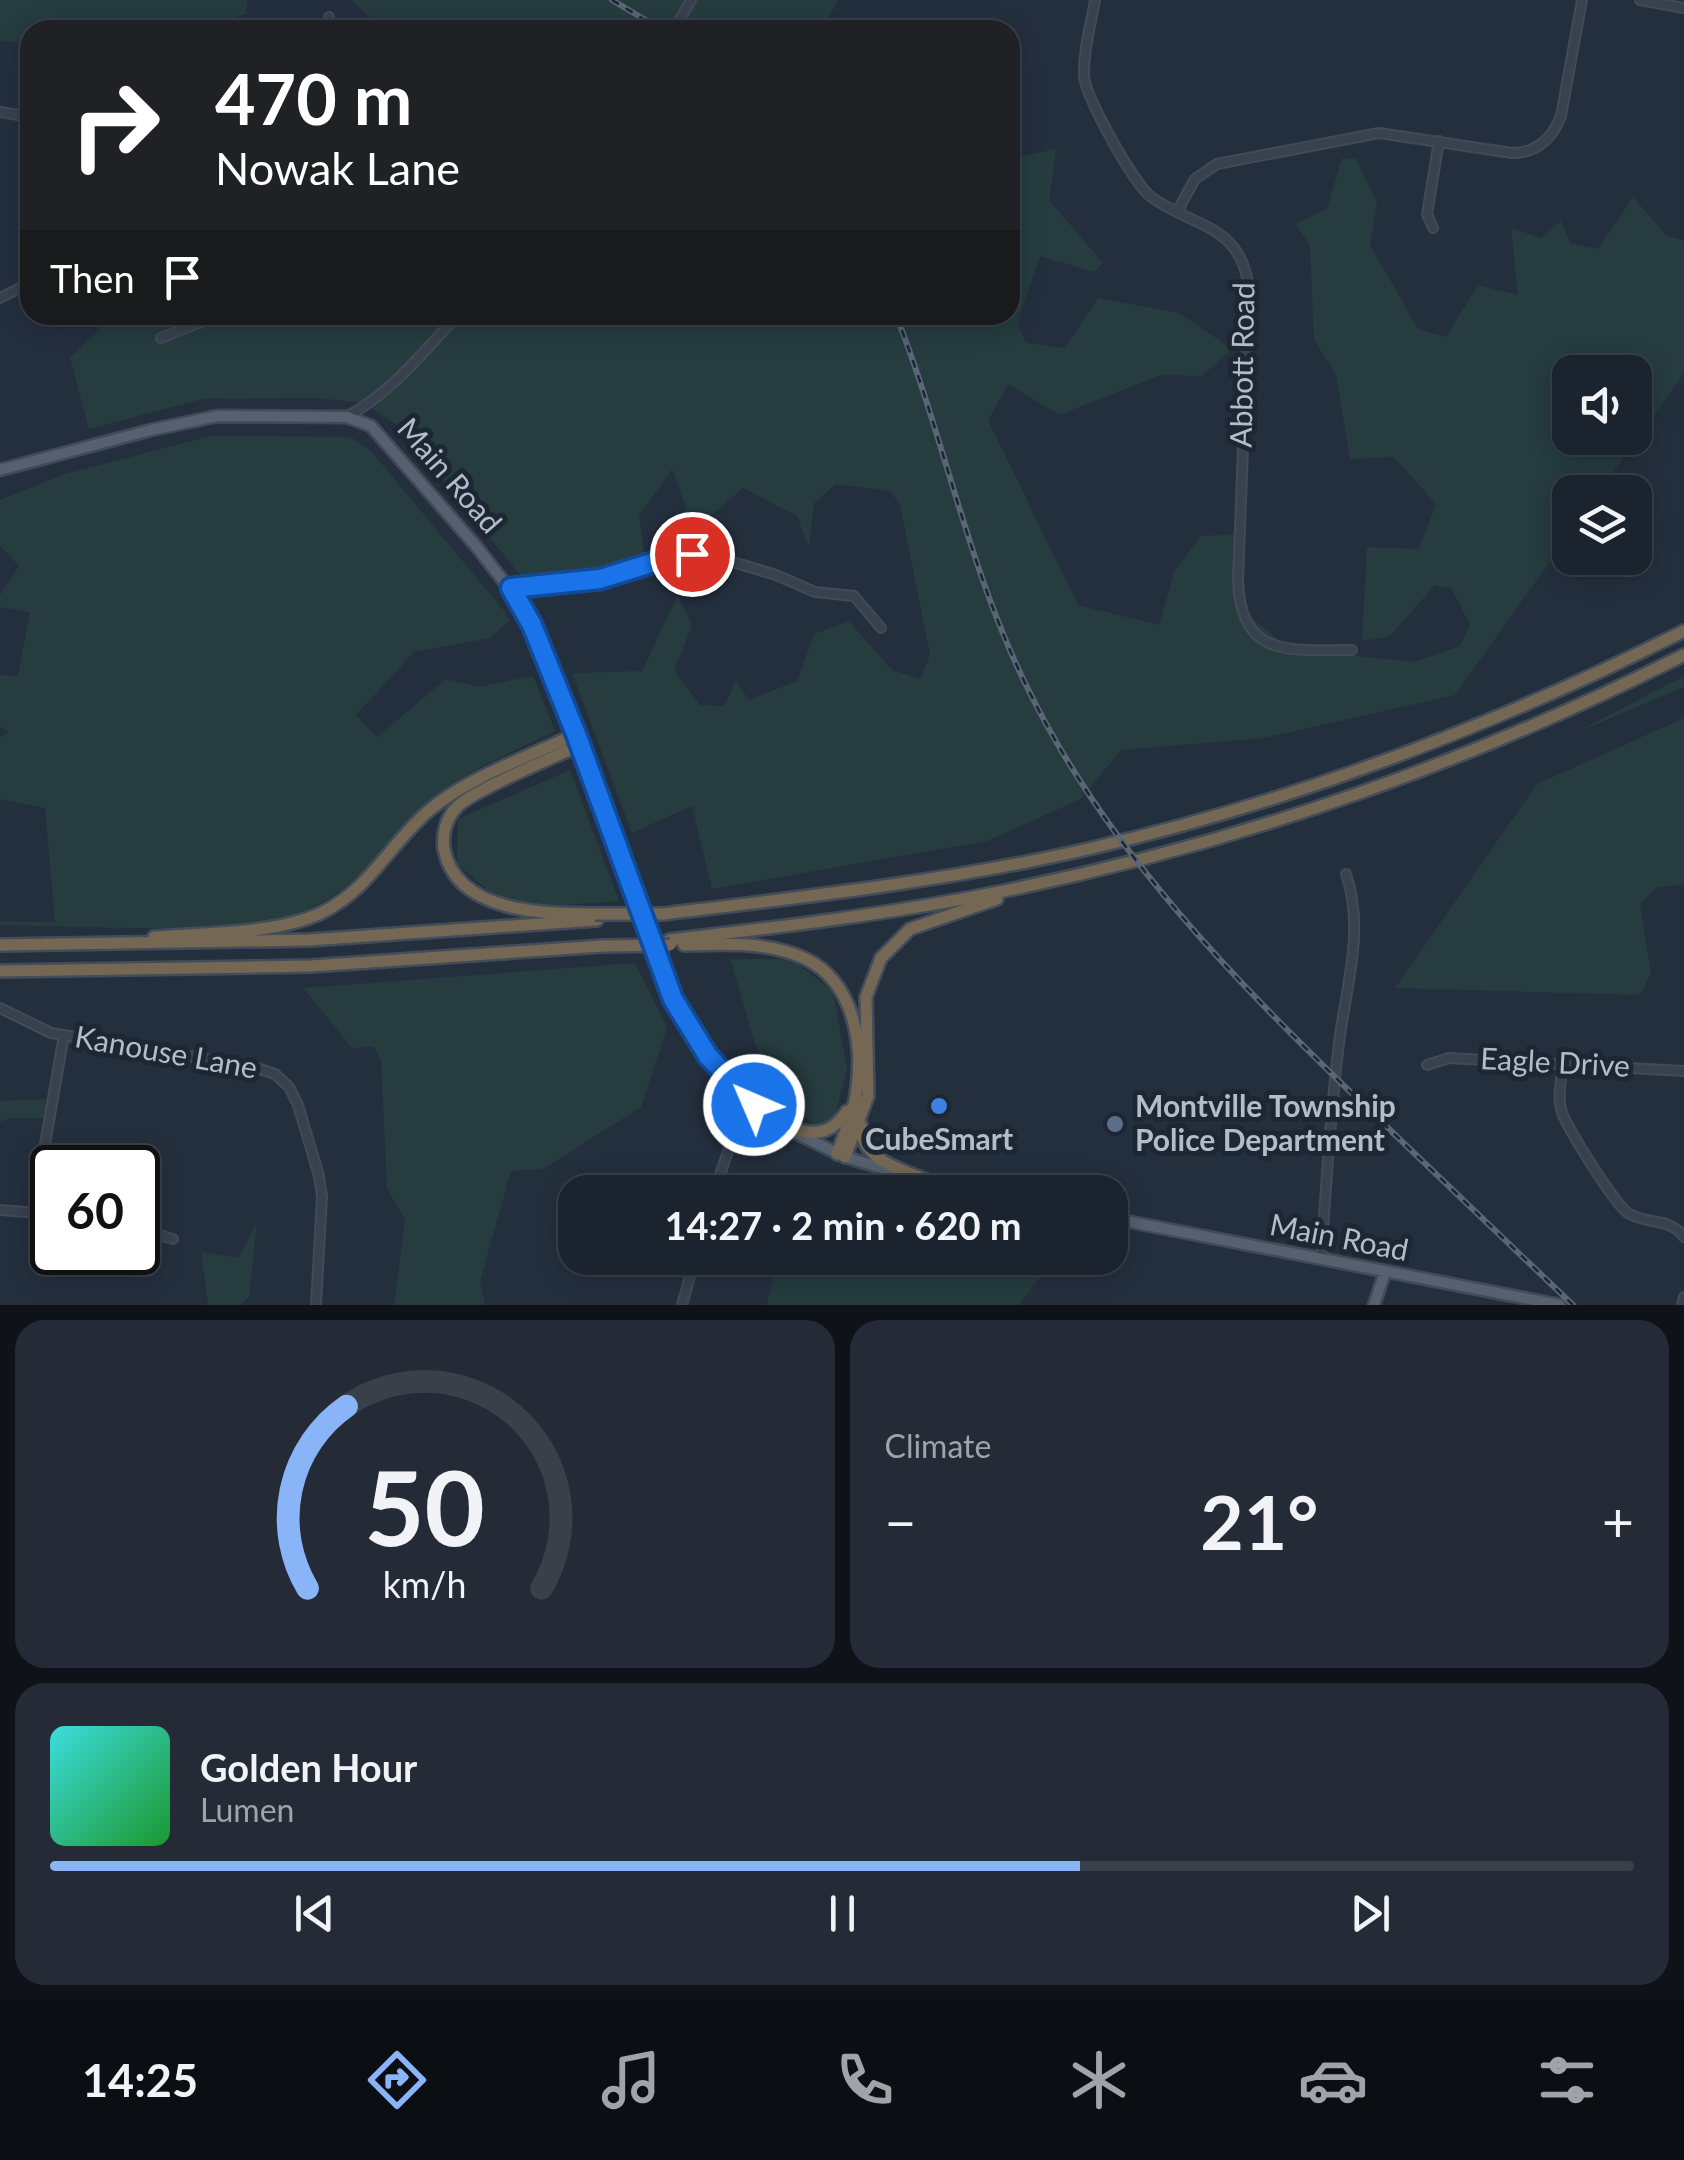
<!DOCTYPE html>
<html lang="en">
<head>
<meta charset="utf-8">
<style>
	:root { --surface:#1b232e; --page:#242b36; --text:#f1f3f6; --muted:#a0a4aa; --line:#39404a; --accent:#8ab4f8 }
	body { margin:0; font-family:Lato,sans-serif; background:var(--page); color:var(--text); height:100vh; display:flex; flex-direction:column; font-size:38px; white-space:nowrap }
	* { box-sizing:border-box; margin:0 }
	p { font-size:32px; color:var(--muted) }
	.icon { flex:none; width:55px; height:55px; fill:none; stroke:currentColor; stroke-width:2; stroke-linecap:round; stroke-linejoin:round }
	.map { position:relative; height:1305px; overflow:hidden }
	.sheet { display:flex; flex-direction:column; gap:15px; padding:15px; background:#0f1319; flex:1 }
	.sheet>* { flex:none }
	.hud { position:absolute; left:20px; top:20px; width:1000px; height:305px; border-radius:30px; box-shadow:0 5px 25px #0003,0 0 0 2px var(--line); background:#202124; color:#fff; overflow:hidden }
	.tools { position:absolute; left:1552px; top:355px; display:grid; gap:20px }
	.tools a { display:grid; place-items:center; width:100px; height:100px; border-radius:20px; background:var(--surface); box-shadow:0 5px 25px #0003,0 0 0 2px var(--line); font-size:50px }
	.speed { position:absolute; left:30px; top:1145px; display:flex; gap:20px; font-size:50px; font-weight:700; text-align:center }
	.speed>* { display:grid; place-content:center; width:130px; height:130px; border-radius:50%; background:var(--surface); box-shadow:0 5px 25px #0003,0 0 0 2px var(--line); line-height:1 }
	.speed .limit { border:5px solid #111; border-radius:15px; background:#fff; color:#111 }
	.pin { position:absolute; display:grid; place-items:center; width:85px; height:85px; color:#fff; margin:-42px; border:5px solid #fff; border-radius:50%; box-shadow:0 2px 10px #0007 }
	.me { position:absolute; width:110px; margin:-55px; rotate:315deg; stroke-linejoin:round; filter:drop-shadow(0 0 8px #0008) }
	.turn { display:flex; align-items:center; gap:35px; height:210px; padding:0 30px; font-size:45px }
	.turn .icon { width:130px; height:130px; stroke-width:2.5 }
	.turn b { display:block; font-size:70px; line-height:85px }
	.then { display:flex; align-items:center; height:95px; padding:0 30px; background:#0003; gap:20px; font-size:38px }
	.big { font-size:75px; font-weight:700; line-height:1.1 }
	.sheet .card { flex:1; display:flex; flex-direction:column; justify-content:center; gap:15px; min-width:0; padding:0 35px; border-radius:30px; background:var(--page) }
	.sheet .dial { align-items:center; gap:0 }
	.dial svg { height:260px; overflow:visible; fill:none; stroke:var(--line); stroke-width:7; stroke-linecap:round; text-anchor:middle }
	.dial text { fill:var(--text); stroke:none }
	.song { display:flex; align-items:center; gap:30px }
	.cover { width:120px; height:120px; border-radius:15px; background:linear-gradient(135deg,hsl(180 70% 55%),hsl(130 70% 35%)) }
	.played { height:10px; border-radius:5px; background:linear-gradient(90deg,var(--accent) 65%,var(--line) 65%) }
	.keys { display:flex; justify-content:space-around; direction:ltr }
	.heat { display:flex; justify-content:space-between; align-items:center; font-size:55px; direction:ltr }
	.sheet .tiles { flex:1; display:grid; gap:15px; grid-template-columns:1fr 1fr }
	.card:last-child { grid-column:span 2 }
	.trip { position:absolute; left:558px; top:1175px; width:570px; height:100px; border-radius:30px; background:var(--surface); box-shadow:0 5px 25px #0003,0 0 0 2px var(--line); font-weight:700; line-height:100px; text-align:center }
	.menu { display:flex; height:160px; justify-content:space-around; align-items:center; background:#0b0e12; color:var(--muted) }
	.menu .icon { width:70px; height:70px }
	.menu .current { color:var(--accent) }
	.menu b { font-size:45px; color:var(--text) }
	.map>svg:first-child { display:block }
</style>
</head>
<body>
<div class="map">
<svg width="1684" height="1305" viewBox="0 0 1684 1305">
	<rect width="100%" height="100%" fill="#242f3e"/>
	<path fill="#263c3f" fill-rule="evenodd" d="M0,0H248L245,14L198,30H30V45L0,40Z
		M351,0H838L825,24L826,30H384Z
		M1056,149L1049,200L1103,263L1094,272L1040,256L1017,324L1026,343L1065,348L1098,298L1179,313L1232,349L1202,376L1161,375L1059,415L1008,384L988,420L1078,605L1159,625L1175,570L1201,536L1239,534V608L1291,649L1414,662L1460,646L1470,625L1452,589L1435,585L1389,637L1362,641L1367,547L1419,549L1436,504L1394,457L1350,459L1336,374L1314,340L1310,245L1295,224L1327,209L1342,158L1356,159L1377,202L1370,245L1418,329L1446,337L1478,285L1518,295L1511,228L1541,238L1561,221L1570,243L1598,249L1633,197L1666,235L1684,241V373L1599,492H1570V533L1455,695L1264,738L1121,750L1081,799L987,841L712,889L692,806L632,833L572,673L642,671L678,595L692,626L674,670L700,705L724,706L736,681L749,700L797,681L814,634L849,621L892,670L920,679L930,655L900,505L890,491L836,484L814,503L809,548L797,516L743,488L673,548L686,507L672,469L639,516L645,557L563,576L538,597L399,426L364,403L317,398L203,399L89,429L70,358L114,315H1010V155L1016,158ZM1570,372H1635V438H1570Z
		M210,436L351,437L371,451L505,612L509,621L490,638L414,652L356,715L377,737L446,679L479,687L533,676L555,731C514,752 464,771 429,801C396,830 374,869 337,893C320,905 296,917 275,920C188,934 88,926 0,925V922H55L45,808L0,799V737L8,732L0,726V675L18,676L30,612L0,607V595L19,566L0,546V500L62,475Z
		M1684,676V687L1571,735Z
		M1684,718V885L1658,887L1640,904L1651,974L1640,995L1395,988L1537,784Z
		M570,770L619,901L537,907L493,895L457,864L458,819Z
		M730,959H791L833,991L847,1069L836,1112L862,1145L814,1124L768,1087Z
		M635,963L667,1028L641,1107L543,1169L511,1171L480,1281L485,1305H394L405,1220L387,1188L381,1060L373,1046L352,1048L303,988Z
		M53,1099L51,1118H9L0,1122V1101Z
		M257,1222L249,1297L240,1305H205L208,1303L201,1252L238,1258Z
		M778,1258H962L1041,1276L1019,1305H767Z"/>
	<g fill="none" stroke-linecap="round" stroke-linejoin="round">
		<defs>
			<path id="minor" d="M1095,0C1091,24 1083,51 1084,76C1086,98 1133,182 1150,196C1192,228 1243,223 1249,291L1238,580C1240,659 1291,650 1352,650
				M1640,0L1684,8
				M329,17L332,30
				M674,30L691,0
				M0,112L30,117
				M1178,210L1195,179L1217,164L1379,133L1512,153C1537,153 1552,139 1561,116L1582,0
				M1433,228L1427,214L1439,141
				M0,298L30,283
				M161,338L218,315
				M348,416C391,393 424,351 458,315
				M511,588L600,579L674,556L691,554L713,556L776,575L815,592L854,596L881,628
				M0,1008L51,1033L254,1067L275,1074L289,1087L298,1105L319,1176L322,1197L316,1305
				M1563,1062C1562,1077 1557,1095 1561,1109C1564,1124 1616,1206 1628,1213C1647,1225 1670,1217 1684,1237
				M1427,1065L1449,1058L1684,1071
				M714,1192L732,1140L754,1105
				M0,1210L52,1214
				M44,1213L45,1144L64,1035
				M138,1229L173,1239
				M1321,1260C1326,1188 1330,1115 1339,1043C1346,986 1365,930 1346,874
				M682,1305L695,1258
				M1682,1305L1684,1297"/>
			<path id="major" d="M0,470L151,430L217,416L347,417L371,426L476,546L522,605L605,809L665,979L695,1039L737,1089L781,1126L845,1157L905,1175
				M921,1179L982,1192
				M1110,1218L1560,1305
				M1374,1305L1385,1272"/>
			<path id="highway" d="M580,745C555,757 473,790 457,807C446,818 442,834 444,849C456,913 545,914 595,914
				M662,914C804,897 948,881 1088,849C1296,801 1494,726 1684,631
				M154,937C204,933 276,934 321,913C370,890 392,840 432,808C471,776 531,756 576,734
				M669,940C779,927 890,914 999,892C1237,844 1467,764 1684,655
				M0,945L309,940L597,920
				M684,945C725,944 768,941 806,959C855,983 864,1046 856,1095C853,1115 844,1135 837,1154
				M0,971L311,966L603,946
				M861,1125C861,1161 901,1169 929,1181
				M781,1126C810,1134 829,1139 847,1111
				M845,1157L868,1096L866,997L881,958L910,929L997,899"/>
		</defs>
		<use href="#minor" stroke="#414a57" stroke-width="12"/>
		<use href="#major" stroke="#414a57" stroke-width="15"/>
		<use href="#highway" stroke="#434c59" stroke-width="16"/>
		<use href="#minor" stroke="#38414e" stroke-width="8"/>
		<use href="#major" stroke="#56606e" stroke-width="10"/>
		<use href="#highway" stroke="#746855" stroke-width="11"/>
		<defs>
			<path id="rail" d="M612,0L662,30
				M896,315C944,437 968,567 1026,685C1106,850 1235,981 1366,1107C1435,1173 1504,1239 1573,1305"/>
		</defs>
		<use href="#rail" stroke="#5a6575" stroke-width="6"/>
		<use href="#rail" stroke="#1d2633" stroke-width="2.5" stroke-dasharray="8" stroke-linecap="butt"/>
		<defs>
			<path id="highway-bridge" d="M595,914H662
				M603,946L670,945"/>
		</defs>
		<use href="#highway-bridge" stroke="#434c59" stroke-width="16" stroke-linecap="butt"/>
		<use href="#highway-bridge" stroke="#746855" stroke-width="11"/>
	</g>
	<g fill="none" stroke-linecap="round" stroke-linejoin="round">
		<defs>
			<path id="route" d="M692,554L674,556L600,579L511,588L532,625L576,734L673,999L708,1056L754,1105"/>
		</defs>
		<use href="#route" stroke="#114b97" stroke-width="25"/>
		<use href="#route" stroke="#1a73e8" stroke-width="18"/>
	</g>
	<circle fill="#3f7fe0" stroke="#1d2633" stroke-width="4" cx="939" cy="1106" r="10"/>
	<circle fill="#5c6f8a" stroke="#1d2633" stroke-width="4" cx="1115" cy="1124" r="10"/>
	<g text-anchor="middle" stroke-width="10" stroke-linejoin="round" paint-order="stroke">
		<g font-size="30" fill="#b4bcc9" stroke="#1d2633">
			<text transform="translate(1243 365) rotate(-89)" y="10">Abbott Road</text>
			<text transform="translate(449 476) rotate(49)" y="10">Main Road</text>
			<text transform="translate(166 1053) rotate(10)" y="10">Kanouse Lane</text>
			<text transform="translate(1555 1063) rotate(3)" y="10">Eagle Drive</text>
			<text transform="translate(1339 1238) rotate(11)" y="10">Main Road</text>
		</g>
		<g font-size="30" font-weight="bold" fill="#b4bcc9" stroke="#1d2633" text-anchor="start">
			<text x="1135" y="1117">Montville Township<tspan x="1135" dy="34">Police Department</tspan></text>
			<text x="939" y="1150" text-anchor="middle">CubeSmart</text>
		</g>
	</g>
</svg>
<div class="tools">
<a><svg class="icon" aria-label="sound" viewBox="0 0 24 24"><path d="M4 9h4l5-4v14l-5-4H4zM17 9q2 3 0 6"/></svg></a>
<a><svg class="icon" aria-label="layers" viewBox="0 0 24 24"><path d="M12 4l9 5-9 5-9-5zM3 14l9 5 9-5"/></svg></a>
</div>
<div class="speed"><div class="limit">60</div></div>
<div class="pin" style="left:692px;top:554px;background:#d93025"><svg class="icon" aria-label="arrive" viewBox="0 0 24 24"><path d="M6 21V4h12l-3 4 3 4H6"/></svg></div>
<svg class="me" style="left:754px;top:1105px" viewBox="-20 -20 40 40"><circle r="17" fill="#1a73e8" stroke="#fff" stroke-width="3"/><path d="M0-11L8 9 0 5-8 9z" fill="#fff"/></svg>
<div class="trip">14:27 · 2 min · 620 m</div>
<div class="hud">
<div class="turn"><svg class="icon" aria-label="right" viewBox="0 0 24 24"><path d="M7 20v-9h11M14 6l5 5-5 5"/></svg><div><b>470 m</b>Nowak Lane</div></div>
<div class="then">Then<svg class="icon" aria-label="arrive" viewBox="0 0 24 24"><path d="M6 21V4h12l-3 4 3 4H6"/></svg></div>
</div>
</div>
<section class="sheet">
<div class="tiles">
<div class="card dial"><svg viewBox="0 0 100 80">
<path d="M14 69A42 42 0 1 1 86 69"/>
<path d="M14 69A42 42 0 0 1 26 13" stroke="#8ab4f8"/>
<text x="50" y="56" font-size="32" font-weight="700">50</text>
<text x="50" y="72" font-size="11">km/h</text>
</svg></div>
<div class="card"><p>Climate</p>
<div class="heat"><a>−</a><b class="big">21°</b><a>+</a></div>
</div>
<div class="card">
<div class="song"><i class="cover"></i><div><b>Golden Hour</b><p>Lumen</p></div></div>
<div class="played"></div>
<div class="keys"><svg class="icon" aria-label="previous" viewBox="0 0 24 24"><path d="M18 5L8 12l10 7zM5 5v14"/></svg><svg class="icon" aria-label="pause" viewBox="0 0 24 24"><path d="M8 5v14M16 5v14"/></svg><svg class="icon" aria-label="next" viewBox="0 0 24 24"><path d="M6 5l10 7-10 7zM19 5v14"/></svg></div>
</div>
</div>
</section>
<nav class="menu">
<b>14:25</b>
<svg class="icon current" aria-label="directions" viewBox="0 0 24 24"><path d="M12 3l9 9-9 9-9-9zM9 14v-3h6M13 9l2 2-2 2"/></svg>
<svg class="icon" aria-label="music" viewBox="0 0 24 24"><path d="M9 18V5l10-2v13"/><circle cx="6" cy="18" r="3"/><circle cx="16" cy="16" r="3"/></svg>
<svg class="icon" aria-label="phone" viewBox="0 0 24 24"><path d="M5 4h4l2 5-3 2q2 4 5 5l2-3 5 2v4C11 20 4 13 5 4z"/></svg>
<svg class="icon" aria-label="climate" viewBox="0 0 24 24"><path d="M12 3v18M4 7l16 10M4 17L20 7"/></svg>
<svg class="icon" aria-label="car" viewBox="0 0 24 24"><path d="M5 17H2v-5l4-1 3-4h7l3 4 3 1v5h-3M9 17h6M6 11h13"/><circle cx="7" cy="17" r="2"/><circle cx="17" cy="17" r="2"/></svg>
<svg class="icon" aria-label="filters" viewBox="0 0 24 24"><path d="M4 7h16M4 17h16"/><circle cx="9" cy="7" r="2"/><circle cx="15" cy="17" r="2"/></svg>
</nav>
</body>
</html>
